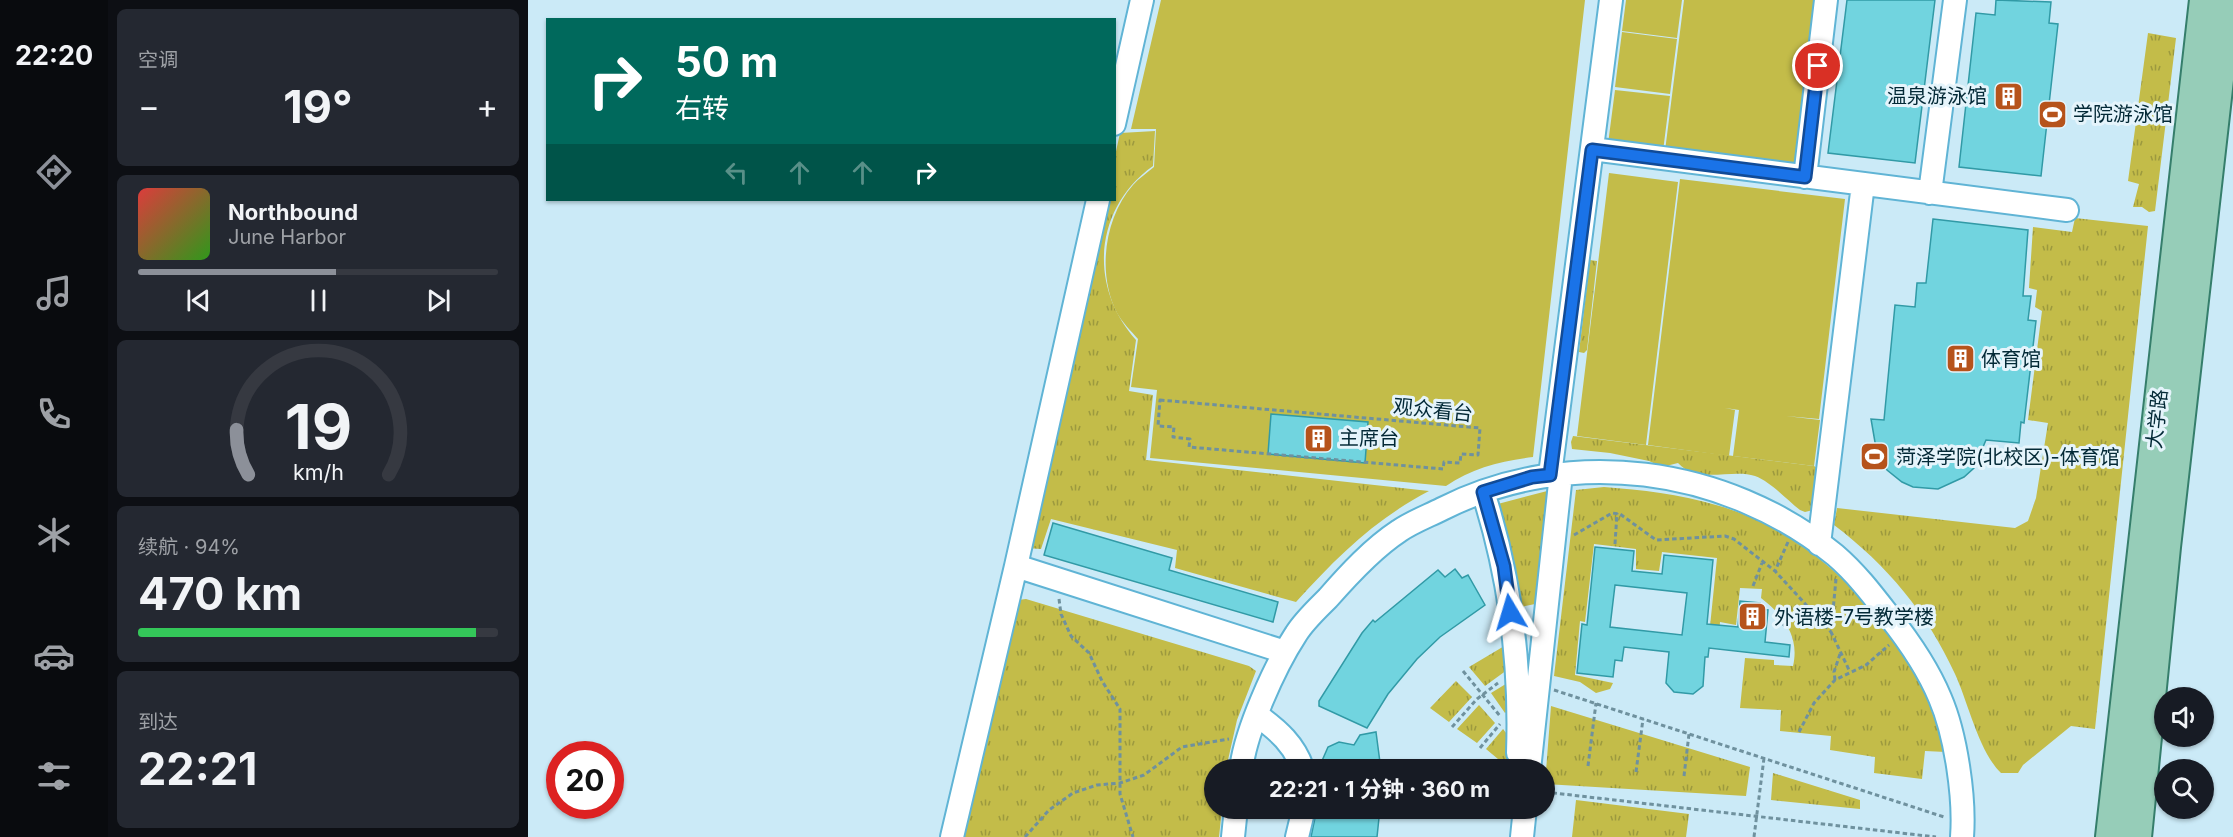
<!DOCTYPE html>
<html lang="zh">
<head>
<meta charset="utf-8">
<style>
	:root { --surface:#171b24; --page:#242831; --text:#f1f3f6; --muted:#9ea1a6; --line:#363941; --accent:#8c9099 }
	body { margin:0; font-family:Inter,"Noto Sans SC",sans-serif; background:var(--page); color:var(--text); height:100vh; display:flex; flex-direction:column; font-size:22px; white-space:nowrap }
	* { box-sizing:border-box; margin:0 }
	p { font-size:20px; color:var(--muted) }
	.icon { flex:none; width:33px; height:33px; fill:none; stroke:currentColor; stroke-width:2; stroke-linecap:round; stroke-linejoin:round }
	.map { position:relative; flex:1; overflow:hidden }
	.side { display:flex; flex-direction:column; gap:9px; padding:9px; background:#0d0f14; width:420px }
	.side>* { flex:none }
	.guide { position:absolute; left:18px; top:18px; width:570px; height:183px; border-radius:0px; box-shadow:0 2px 4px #0004; background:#00695c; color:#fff; overflow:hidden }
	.buttons { position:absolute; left:1626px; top:687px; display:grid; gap:12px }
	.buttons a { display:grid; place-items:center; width:60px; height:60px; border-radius:50%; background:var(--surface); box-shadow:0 2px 4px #0004; font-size:30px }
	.speed { position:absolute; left:18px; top:741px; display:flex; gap:12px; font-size:30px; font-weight:700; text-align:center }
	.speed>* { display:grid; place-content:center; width:78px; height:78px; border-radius:50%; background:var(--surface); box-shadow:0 2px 4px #0004; line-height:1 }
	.speed .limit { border:9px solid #d22; background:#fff; color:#111 }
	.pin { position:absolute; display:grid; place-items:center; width:51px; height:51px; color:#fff; margin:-26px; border:3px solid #fff; border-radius:50%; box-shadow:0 2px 6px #0007 }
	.me { position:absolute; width:66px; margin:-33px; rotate:353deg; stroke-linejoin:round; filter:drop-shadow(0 0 4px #0008) }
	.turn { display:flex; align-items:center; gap:21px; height:126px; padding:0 30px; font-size:27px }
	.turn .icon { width:78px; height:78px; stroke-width:2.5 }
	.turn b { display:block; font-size:42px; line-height:51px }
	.lanes { display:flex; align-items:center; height:57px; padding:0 30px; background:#0003; justify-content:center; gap:30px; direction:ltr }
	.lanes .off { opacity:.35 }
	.big { font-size:45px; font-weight:700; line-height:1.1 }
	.side .widget { flex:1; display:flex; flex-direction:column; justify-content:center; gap:9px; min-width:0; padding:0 21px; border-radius:9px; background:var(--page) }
	.side .dial { align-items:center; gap:0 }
	.dial svg { height:156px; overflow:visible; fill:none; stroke:var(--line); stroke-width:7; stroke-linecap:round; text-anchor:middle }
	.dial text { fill:var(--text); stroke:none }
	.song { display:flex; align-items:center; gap:18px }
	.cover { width:72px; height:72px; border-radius:9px; background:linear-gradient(135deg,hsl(0 70% 55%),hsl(110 70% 35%)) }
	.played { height:6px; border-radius:3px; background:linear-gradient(90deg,var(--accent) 55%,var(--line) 55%) }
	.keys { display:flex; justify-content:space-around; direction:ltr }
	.heat { display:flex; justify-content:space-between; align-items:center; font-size:33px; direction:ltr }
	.charge { height:9px; border-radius:4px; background:linear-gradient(90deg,#34c759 94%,var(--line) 0) }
	.trip { position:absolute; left:676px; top:759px; width:351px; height:60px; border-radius:30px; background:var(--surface); box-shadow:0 2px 4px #0004; font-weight:700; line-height:60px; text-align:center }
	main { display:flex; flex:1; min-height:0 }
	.tabs { display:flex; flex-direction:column; width:108px; justify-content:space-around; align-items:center; background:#090b0e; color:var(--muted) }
	.tabs .icon { width:42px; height:42px }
	.tabs .current { color:var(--accent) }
	.tabs b { font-size:27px; color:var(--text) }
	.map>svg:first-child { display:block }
</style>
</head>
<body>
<main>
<nav class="tabs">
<b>22:20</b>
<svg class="icon current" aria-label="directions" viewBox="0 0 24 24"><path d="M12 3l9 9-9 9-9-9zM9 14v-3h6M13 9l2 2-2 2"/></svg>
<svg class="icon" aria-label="music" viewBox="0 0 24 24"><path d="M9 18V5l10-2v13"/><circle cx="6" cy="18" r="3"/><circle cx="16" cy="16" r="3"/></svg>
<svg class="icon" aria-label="phone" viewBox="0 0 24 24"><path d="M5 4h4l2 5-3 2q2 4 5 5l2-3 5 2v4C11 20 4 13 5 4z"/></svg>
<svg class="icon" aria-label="climate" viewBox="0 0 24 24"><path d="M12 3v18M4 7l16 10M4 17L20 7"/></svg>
<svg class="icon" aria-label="car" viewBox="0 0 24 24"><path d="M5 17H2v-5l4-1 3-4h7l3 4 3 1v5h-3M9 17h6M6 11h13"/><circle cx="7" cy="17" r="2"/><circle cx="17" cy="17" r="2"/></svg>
<svg class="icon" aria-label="filters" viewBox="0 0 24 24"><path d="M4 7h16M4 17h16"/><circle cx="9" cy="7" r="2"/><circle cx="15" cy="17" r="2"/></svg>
</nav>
<section class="side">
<div class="widget"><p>空调</p>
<div class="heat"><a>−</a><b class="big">19°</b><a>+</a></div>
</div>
<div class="widget">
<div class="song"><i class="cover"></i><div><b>Northbound</b><p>June Harbor</p></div></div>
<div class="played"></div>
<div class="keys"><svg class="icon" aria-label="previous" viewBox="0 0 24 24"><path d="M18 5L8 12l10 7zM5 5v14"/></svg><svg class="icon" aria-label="pause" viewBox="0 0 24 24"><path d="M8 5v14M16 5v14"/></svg><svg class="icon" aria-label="next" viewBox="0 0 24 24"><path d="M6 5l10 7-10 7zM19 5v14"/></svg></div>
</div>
<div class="widget dial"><svg viewBox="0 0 100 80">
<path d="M14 69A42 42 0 1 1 86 69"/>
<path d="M14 69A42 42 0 0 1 8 46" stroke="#8c9099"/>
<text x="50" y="56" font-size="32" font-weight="700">19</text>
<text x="50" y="72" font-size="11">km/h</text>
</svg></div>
<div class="widget"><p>续航 · 94%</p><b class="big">470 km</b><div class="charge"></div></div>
<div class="widget"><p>到达</p><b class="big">22:21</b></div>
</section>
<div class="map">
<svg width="1705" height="837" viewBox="0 0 1705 837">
	<defs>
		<pattern id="grass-tufts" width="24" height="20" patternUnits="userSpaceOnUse" patternTransform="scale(1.5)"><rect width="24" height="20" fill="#c3bc49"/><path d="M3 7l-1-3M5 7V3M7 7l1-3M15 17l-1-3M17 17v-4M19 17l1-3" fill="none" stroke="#9c993e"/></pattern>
	</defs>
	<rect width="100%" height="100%" fill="#cbeaf7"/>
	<path fill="url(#grass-tufts)" d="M1620,33L1648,38L1627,211L1621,212L1614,207H1605L1611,184L1600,181Z
		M627,131L625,166C566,208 560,287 608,340L601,391L625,395L618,460L901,491C846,520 810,556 768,602L647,568L649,550L523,519L513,549L498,548L577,200H586L587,156L592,133Z
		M1547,218L1620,226L1567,729L1543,726L1495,765L1490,773H1473C1451,752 1440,702 1427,674C1399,613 1359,565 1306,525L1309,508L1487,528L1500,521L1508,498L1520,423L1500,420L1514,311L1507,307L1509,290L1501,288L1505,227L1544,232Z
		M1062,260L1069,261L1059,350L1056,353L1051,352Z
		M1045,436L1286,466L1289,468L1285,510L1277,512L1272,510C1258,499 1243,482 1227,476C1204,468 1170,485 1150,463L1134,467L1121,461L1082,453L1044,449L1043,442Z
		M1076,487C1114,490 1151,494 1188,505C1272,528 1349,599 1388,675C1401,700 1409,726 1418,752L1397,751L1394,779L1346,773L1347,757L1302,750L1303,736L1252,731L1253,710L1212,708L1217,658L1246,660V665L1265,666C1272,636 1255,615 1233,598L1234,589L1212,588L1208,625L1192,622L1191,637L1181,636L1189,558L1134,552L1131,571L1108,569V549L1066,544L1057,622L1052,621L1047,675L1085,683L1082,689L1068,693L1052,682L1026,676L1048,490Z
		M1023,490L1012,603L988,608L966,505Z
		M498,599L721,666L728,671L709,720L698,769L687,770V808L694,809L691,837H430L490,600Z
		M978,645L979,670L957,686L941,667Z
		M928,681L944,697L921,722L902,708Z
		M981,682L982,709L977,713L963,693Z
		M951,705L967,723L949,743L929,729Z
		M1023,706L1222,767L1218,796L1017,784Z
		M975,729L982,738L983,758L976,764L958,749Z
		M1245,773L1332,800V809L1243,800Z
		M1048,800L1161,814L1158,837H1044Z"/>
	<path fill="#c3bc49" d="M633,0H1057L1005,457C973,461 944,468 918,486L622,458L629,390L603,387L610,339C603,331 594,322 589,313C569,274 576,218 605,185C611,178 619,173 626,167L628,129H603Z
		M1098,0H1154L1149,38L1094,31Z
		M1156,0H1287L1266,167L1137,151Z
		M1094,32L1149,39L1142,94L1087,87Z
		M1087,90L1142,96L1135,151L1080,144Z
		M1081,173L1150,182L1118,445L1049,436Z
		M1152,179L1317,199L1291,419L1258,416L1292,420L1286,466L1205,456L1211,410L1197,408L1207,410L1201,456L1120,445Z"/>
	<path fill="#71d4df" stroke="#319aa6" stroke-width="1.5" fill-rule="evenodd" d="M1319,0H1407L1387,163L1300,153Z
		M1468,0L1523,2L1521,23L1530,24L1513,176L1431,167L1448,13L1467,15Z
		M1405,219L1500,230L1495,296H1503L1500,320L1508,321L1496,423L1493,422L1491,443L1458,440L1446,468L1436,477L1410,489L1385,487L1374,482L1359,470L1348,448L1343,419L1356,420L1367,305L1387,307L1389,283H1398Z
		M743,414L840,422L837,463L740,454Z
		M525,523L644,558L641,570L750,602L745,622L516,555Z
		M1067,547L1106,551L1104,571L1134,574L1136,555L1185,560L1179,624L1210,627L1212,601L1232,603L1231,609L1240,610L1237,642L1262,645L1261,657L1181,648L1180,657H1177L1175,686L1165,694L1146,692L1138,683L1141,652L1096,647L1094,661L1087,660L1085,677L1049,673L1054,624L1059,625ZM1087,585L1159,593L1154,635L1082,627Z
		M927,569L934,578L940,575L957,605L912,637L889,659L860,694L839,728L791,706V701L834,633L845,620L847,622L910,570L917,577Z
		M848,732L853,770H790L800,747L811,742L826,745L832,735Z
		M789,808H852L849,837H783Z"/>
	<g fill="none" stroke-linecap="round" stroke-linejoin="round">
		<defs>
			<path id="minor" d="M586,124L614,0
				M1064,149L1539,210
				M1277,177L1298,0
				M1402,193L1427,0
				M570,200L488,566L757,652
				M1022,475L1083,0
				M955,492C982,576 993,665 990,753
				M1291,544L1335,184
				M729,715C750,730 767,745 775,770
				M713,770C717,732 747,666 768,634C776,621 789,609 800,598C821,574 845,548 871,531C884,522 900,516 914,509C1041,445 1197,466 1307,555C1328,573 1344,594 1361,616C1380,640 1400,669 1412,698C1428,735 1437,798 1434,837
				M1001,770L1033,474
				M424,837L488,566
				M705,837L708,808
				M769,837L776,808
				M994,837L997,808"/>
			<path id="major" d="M1582,837L1676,0
				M1609,837L1638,547L1700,0"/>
		</defs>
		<use href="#minor" stroke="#60b4d5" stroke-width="26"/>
		<use href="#major" stroke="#357e6b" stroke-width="32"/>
		<path stroke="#6f919e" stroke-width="3" stroke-dasharray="4.5 3" stroke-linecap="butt" d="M632,400L952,428L950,455L933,454L932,463L916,462L915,469L661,447L662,439L645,437L646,427L630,426Z
			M1046,535L1084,513L1092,514L1128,540L1197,536L1206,539L1247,571
			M1260,542L1247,571L1303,632
			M1087,544L1089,513
			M1308,579L1303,632L1322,672
			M1225,586L1234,563
			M531,599L533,614L543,636L561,653L574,681L592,709V794L605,837
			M1255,626L1278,605
			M935,671L972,716
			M1307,680L1306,672L1312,654
			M1026,690L1416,817
			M924,727L949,699L970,683
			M1271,732L1286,703L1307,680L1338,665L1361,645
			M952,748L972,724
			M1060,766L1068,703
			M1108,772L1115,719
			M1156,776L1161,734
			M1017,792L1408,837
			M497,837L521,810L545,793L569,785L592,783L616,775L654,747L701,739
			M1226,837L1236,758"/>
		<use href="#minor" stroke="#fff" stroke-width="22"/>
		<use href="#major" stroke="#96cdb8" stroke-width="28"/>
	</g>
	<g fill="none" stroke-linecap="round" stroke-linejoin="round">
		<defs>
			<path id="route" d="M982,612L976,566L955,492L1004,477L1022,475L1064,150L1277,177L1290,66"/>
		</defs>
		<use href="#route" stroke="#114b97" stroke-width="15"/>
		<use href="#route" stroke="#1a73e8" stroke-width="10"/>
	</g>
	<defs>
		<symbol id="building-square" viewBox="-11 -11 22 22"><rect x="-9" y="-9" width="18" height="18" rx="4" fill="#b6531b" stroke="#e5f4fb"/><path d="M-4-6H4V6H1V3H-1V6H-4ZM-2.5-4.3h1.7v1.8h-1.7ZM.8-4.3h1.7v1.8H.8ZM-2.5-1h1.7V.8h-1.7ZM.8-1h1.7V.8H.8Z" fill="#fff"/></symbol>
		<symbol id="stadium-square" viewBox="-11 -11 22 22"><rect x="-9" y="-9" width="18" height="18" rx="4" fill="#b6531b" stroke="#e5f4fb"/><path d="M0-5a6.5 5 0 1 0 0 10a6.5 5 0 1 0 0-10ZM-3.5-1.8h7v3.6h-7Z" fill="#fff"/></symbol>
	</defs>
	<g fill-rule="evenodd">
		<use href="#building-square" x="1464" y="80" width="33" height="33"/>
		<use href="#stadium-square" x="1508" y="98" width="33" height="33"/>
		<use href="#building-square" x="1416" y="342" width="33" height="33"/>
		<use href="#building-square" x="774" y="422" width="33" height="33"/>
		<use href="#stadium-square" x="1330" y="440" width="33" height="33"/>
		<use href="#building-square" x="1208" y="600" width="33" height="33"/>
	</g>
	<g text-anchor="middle" stroke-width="6" stroke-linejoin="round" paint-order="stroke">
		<g font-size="20" fill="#032936" stroke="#e5f4fb" text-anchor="start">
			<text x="1459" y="103" text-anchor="end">温泉游泳馆</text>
			<text x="1545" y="121">学院游泳馆</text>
			<text x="1453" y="366">体育馆</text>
			<text x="811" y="445">主席台</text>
			<text x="1368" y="464">菏泽学院(北校区)-体育馆</text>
			<text x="1246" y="624">外语楼-7号教学楼</text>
		</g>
		<g font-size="20" fill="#032936" stroke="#e5f4fb">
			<text transform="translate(905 410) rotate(6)" y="7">观众看台</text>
			<text transform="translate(1629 419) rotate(-84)" y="7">大学路</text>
		</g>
	</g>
</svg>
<div class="buttons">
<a><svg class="icon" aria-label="sound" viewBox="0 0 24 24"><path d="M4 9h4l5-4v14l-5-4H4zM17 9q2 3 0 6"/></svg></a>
<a><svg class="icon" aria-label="search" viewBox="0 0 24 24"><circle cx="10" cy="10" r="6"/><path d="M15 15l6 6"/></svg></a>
</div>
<div class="speed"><div class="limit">20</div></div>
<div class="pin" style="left:1290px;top:66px;background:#d93025"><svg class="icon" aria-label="arrive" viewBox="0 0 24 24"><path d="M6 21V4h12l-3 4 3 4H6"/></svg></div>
<svg class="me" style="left:982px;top:612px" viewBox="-20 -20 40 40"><path d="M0-17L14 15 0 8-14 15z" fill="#1a73e8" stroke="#fff" stroke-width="4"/></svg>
<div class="trip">22:21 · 1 分钟 · 360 m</div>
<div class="guide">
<div class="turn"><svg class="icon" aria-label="right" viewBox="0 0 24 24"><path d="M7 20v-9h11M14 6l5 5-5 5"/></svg><div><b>50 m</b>右转</div></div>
<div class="lanes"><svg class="icon off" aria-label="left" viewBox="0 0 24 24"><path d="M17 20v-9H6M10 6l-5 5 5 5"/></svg><svg class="icon off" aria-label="ahead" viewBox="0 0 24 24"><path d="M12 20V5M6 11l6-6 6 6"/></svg><svg class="icon off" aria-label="ahead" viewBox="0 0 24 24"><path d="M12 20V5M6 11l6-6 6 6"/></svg><svg class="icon" aria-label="right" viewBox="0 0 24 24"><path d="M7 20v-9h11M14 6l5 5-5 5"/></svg></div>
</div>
</div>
</main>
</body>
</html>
